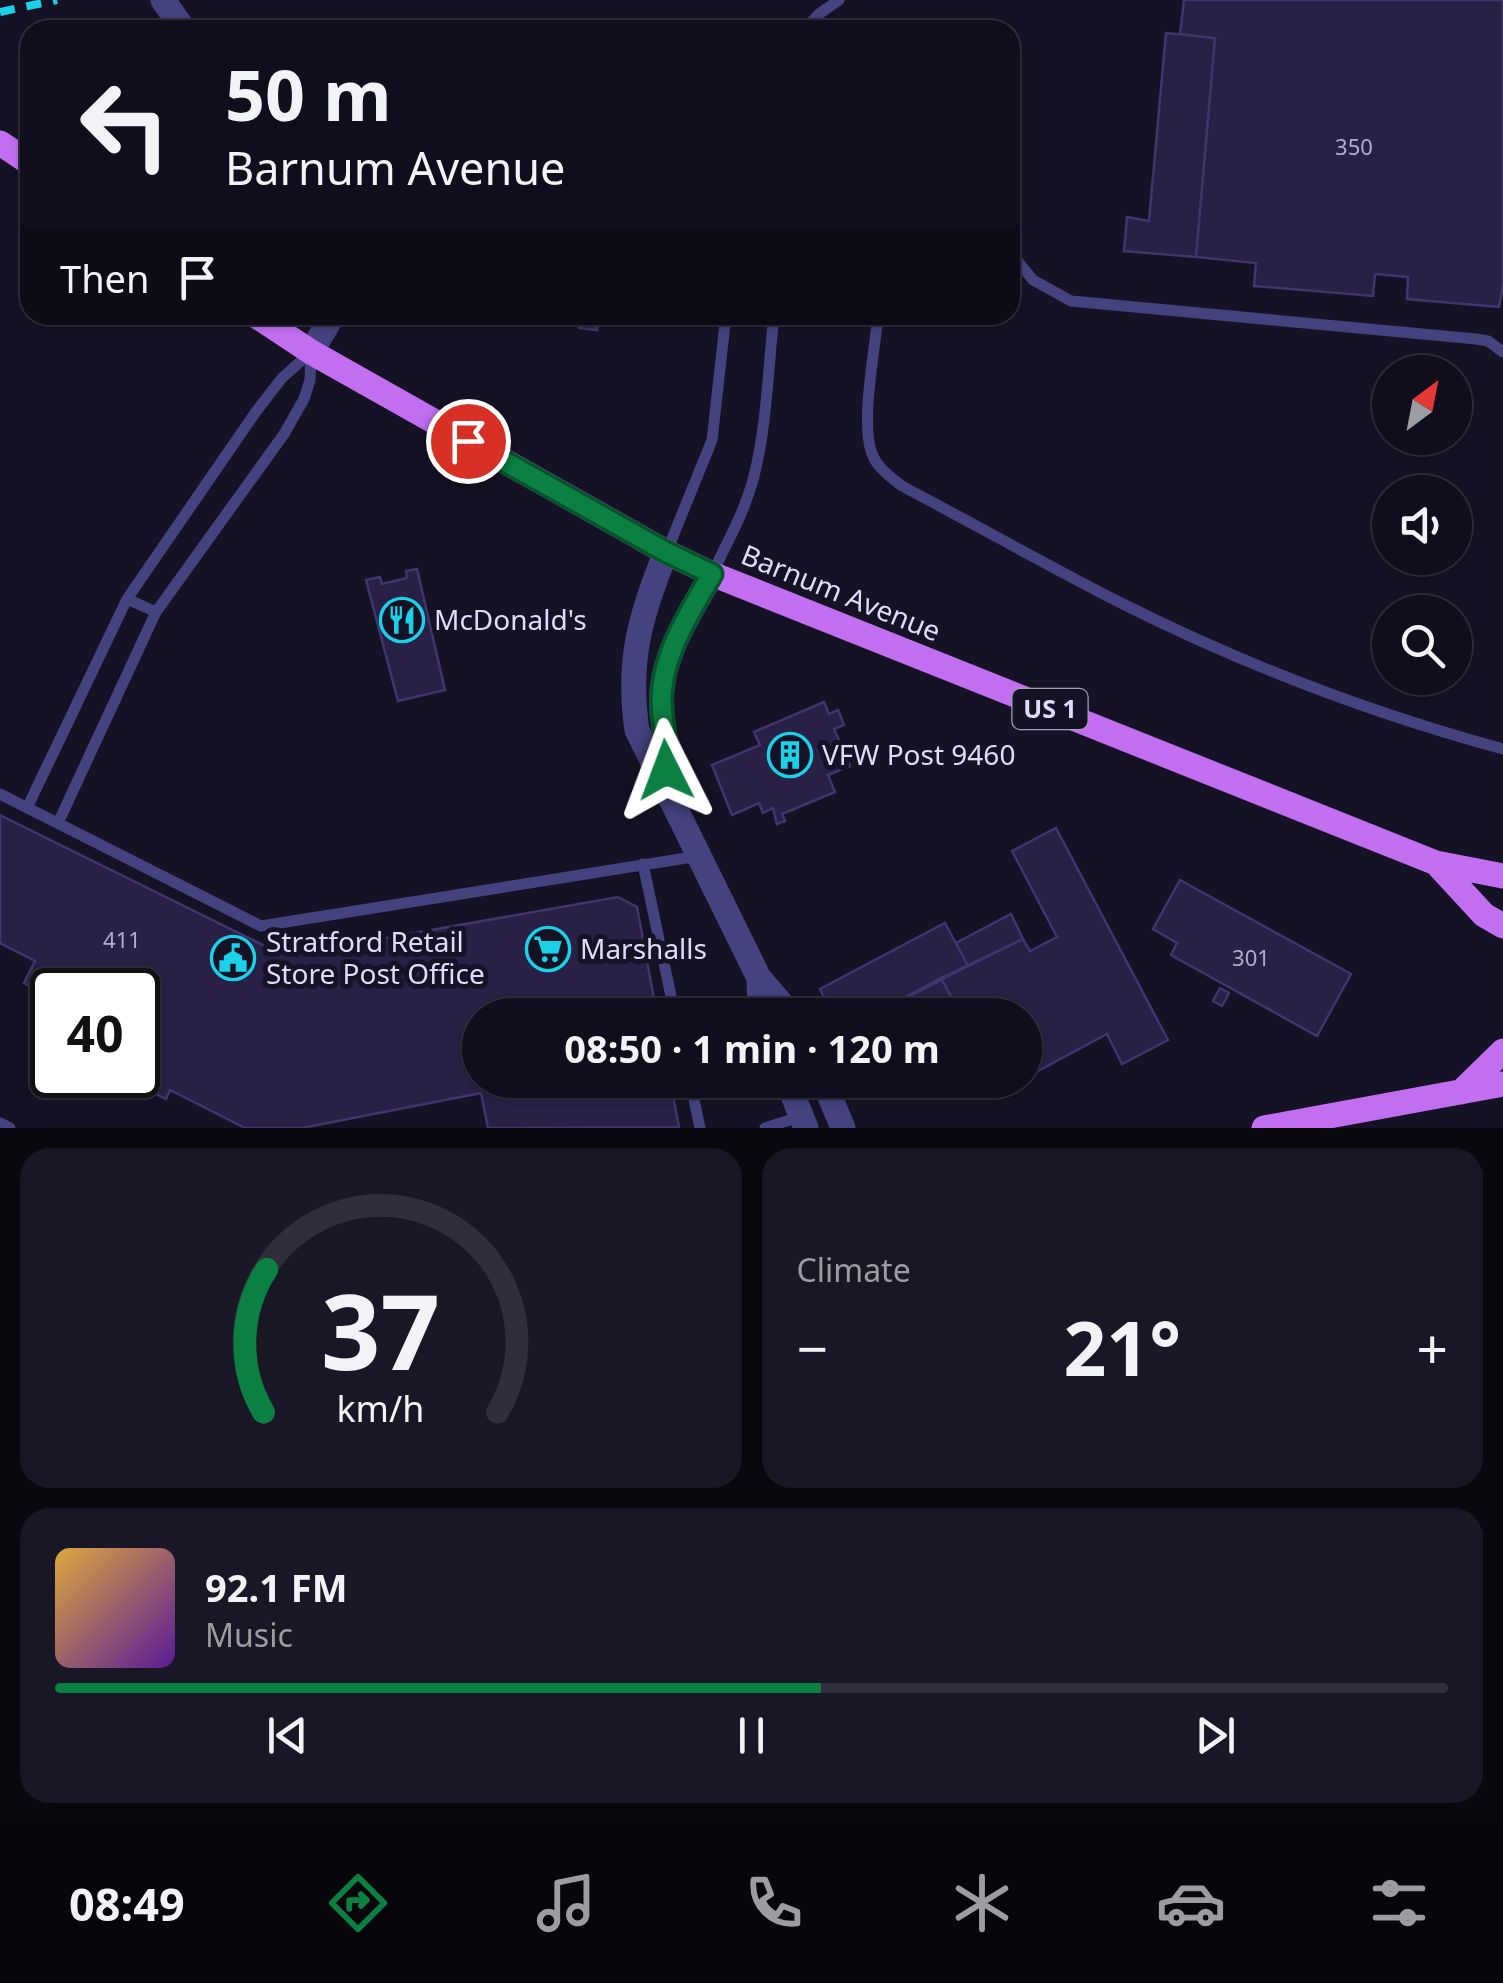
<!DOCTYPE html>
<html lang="en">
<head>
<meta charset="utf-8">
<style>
	:root { --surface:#100e1c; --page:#191725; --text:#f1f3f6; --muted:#9c9ca3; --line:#302e3b; --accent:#0b8043 }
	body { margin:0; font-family:"Noto Sans",sans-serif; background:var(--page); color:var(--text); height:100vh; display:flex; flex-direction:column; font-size:38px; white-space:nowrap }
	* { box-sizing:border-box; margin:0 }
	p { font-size:32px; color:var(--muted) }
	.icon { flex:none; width:55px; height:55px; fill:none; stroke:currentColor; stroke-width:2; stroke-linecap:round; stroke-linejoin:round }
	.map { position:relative; height:1128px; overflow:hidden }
	.details { display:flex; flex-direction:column; gap:20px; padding:20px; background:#09080f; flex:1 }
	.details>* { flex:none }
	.banner { position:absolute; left:20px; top:20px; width:1000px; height:305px; border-radius:30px; box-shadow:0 2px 8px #0004,0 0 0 2px var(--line); background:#100e1c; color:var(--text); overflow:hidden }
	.needle { width:65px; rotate:32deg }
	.fabs { position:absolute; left:1372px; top:355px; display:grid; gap:20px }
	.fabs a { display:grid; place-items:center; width:100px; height:100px; border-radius:50%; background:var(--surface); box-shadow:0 2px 8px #0004,0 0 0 2px var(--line); font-size:50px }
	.speed { position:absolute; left:30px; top:968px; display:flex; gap:20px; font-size:50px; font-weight:700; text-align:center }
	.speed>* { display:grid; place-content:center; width:130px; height:130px; border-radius:50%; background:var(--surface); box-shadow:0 2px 8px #0004,0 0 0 2px var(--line); line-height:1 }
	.speed .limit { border:5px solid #111; border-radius:15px; background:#fff; color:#111 }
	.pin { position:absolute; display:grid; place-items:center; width:85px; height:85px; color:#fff; margin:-42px; border:5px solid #fff; border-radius:50%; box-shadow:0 2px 10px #0007 }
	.me { position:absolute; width:110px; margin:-55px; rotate:357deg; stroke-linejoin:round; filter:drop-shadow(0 0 8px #0008) }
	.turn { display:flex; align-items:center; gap:35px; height:210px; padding:0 40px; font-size:45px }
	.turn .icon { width:130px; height:130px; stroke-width:2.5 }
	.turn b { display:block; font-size:70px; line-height:85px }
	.then { display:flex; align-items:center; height:95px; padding:0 40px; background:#0003; gap:20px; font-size:38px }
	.big { font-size:75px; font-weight:700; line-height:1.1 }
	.details .widget { flex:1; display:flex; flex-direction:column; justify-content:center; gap:15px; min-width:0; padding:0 35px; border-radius:30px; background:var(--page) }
	.details .dial { align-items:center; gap:0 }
	.dial svg { height:260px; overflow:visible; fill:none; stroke:var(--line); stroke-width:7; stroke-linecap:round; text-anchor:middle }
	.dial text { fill:var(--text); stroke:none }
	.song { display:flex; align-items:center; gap:30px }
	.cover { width:120px; height:120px; border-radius:15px; background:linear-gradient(135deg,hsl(40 70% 55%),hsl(270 70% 35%)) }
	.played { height:10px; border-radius:5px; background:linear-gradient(90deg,var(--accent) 55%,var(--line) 55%) }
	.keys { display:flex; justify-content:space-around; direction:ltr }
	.heat { display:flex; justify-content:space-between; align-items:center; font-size:55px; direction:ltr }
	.details .tiles { flex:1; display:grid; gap:20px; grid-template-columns:1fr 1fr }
	.widget:last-child { grid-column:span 2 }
	.trip { position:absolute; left:462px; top:998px; width:580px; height:100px; border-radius:50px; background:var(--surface); box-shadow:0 2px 8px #0004,0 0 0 2px var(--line); font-weight:700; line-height:100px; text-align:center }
	.menu { display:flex; height:160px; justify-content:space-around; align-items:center; background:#06060b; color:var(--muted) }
	.menu .icon { width:70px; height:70px }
	.menu .current { color:var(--accent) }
	.menu b { font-size:45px; color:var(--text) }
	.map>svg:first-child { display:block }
</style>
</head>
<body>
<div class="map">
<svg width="1503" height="1128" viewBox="0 0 1503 1128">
	<rect width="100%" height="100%" fill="#161226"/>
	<path fill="#282045" stroke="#41356f" stroke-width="2.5" d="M1184,0H1503V285L1499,307L1407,299L1408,277L1375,274L1373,296L1254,286L1256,263L1196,257L1215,38L1180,34Z
		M1166,33L1215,38L1196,257L1124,251L1127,217L1149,221Z
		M533,315H599L597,330L579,328V323L532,318Z
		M417,569L445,690L398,701L366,580L380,577L382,584L407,578L406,571Z
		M824,702L829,714L838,710L844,725L834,729L850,766L828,775L835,792L782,814L785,821L777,824L773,808L763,813L759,803L732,815L712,765L760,745L754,732Z
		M0,815L285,956L618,897L637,907L657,1015H480V1080H670L679,1127L488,1128L481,1093L302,1128H245L170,1090L166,1099L148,1090L152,1081L142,1076L155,1049L138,1040V990H52V997L24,983L35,961L0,943Z
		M1056,828L1168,1040L1122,1064L1107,1034L1025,1078V1015H961L941,978L1023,939L1030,951L1057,937L1012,851Z
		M1180,880L1351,974L1317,1036L1171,955L1177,943L1153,929Z
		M1011,914L1023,939L968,966L956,943Z
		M945,923L968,966L873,1015H832L820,989Z
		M941,978L961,1015H877L876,1013Z
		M1220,988L1229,993L1222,1006L1213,1001Z
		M989,1080H1025L1004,1091L994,1089Z"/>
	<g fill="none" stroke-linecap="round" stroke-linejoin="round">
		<path stroke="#454280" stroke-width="11" d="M804,30L819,14L839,0
			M1010,252L1033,280L1071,301L1476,339L1488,341L1503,352
			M878,315C875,350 861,419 871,451C876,467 889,476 902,486C976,525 1050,567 1125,605C1245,665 1374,714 1503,749
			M667,551L712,440L726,315
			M712,574C727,543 744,513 753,480C767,427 768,369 774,315
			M127,599L156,612
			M0,794L261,926L699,856
			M27,808L127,599L255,413L282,378L311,352
			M58,823L156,612L284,434L304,399L310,380L311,352
			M643,864L675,1015
			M690,1080L700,1128
			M0,1123L10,1128
			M765,1128L802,1116"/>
		<path stroke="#454280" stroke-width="25" d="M163,0L184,30
			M311,352L333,315
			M666,552C640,616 627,661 637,730L759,978L791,1015
			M662,782C673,749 658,721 662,689C666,647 693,609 712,574
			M759,978L760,1015
			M787,1080L806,1128
			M823,1080L843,1128"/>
		<path stroke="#c16ef0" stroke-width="25" d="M0,143L30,163
			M255,315L311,352L666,552L712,574L1436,863L1503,876
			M1436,863L1484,915L1503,926
			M1461,1092L1503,1051
			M1264,1128L1503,1084"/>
		<path stroke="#1bd1e7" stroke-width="8" stroke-dasharray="15 12" stroke-linecap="butt" d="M0,12L57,0"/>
	</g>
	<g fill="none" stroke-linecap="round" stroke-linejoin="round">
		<defs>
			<path id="route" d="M468,441L666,552L712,574C692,609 665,649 662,691C659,718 670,743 666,770"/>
		</defs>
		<use href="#route" stroke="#07532c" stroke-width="25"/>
		<use href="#route" stroke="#0b8043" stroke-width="18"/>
	</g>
	<defs>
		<symbol id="restaurant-ring" viewBox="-11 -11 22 22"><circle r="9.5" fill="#161226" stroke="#1bd1e7" stroke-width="1.5"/><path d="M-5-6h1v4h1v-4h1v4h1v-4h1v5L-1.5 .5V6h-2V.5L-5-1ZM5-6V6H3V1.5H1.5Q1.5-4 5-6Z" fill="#1bd1e7"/></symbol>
		<symbol id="building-ring" viewBox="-11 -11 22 22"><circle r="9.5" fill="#161226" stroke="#1bd1e7" stroke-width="1.5"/><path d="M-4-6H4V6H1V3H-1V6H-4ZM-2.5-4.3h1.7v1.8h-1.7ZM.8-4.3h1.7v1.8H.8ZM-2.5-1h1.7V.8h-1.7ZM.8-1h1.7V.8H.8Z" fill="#1bd1e7"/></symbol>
		<symbol id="supermarket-ring" viewBox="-11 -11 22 22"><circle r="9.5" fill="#161226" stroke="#1bd1e7" stroke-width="1.5"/><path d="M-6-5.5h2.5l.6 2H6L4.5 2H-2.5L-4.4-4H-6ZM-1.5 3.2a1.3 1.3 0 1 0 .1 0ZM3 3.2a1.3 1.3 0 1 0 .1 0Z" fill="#1bd1e7"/></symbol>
		<symbol id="civic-ring" viewBox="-11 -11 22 22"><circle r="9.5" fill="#161226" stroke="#1bd1e7" stroke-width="1.5"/><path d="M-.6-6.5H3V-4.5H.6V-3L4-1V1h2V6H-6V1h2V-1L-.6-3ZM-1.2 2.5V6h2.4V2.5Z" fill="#1bd1e7"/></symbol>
	</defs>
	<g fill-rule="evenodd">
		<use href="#restaurant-ring" x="377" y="595" width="50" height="50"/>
		<use href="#building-ring" x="765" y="730" width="50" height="50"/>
		<use href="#supermarket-ring" x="523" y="924" width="50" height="50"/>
		<use href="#civic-ring" x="208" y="933" width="50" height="50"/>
	</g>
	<g text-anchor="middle" stroke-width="10" stroke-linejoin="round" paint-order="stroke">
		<g font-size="22" fill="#b1acce">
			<text x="1354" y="155">350</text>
			<text x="122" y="948">411</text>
			<text x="1251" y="966">301</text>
		</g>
		<rect fill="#161226" stroke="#a39fbb" stroke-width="2.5" x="1012.5" y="689" width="75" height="40" rx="8"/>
		<g font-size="25" font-weight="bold" fill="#dfdbfb">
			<text x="1050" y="718">US 1</text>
		</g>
		<g font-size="28" fill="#dfdbfb" stroke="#161226">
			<text transform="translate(841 593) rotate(22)" y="10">Barnum Avenue</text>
		</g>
		<g font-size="28" fill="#dfdbfb" stroke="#161226" text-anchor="start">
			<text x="434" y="630">McDonald's</text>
			<text x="822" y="765">VFW Post 9460</text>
			<text x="266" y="952">Stratford Retail<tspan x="266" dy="32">Store Post Office</tspan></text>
			<text x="580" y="959">Marshalls</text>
		</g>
	</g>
</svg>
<div class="fabs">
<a><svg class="needle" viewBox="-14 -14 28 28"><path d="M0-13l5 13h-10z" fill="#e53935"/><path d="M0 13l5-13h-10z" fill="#9c9ca3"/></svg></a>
<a><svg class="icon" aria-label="sound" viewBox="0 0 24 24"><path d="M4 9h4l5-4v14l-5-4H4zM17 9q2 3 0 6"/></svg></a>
<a><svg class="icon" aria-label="search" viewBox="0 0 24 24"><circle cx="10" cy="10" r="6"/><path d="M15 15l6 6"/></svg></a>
</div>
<div class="speed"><div class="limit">40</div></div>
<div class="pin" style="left:468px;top:441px;background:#d93025"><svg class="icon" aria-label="arrive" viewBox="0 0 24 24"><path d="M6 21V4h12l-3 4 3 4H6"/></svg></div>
<svg class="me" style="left:666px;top:770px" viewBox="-20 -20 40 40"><path d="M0-17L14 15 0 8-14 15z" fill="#0b8043" stroke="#fff" stroke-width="4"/></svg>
<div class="trip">08:50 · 1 min · 120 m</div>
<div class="banner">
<div class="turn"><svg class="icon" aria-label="left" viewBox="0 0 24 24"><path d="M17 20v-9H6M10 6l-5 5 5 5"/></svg><div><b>50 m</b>Barnum Avenue</div></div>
<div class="then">Then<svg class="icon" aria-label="arrive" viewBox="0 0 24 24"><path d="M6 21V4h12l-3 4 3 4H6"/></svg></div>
</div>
</div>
<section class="details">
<div class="tiles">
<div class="widget dial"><svg viewBox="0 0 100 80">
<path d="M14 69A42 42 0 1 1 86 69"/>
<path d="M14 69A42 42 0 0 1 15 25" stroke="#0b8043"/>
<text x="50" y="56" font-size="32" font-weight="700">37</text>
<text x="50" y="72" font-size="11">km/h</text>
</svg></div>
<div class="widget"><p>Climate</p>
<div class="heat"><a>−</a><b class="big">21°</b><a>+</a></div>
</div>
<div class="widget">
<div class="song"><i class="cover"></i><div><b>92.1 FM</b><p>Music</p></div></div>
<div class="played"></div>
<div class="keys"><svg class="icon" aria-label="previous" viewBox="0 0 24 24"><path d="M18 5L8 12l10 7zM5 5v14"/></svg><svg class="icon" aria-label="pause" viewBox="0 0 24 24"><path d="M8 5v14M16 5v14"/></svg><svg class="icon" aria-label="next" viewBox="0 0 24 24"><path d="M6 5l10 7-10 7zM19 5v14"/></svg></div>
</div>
</div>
</section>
<nav class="menu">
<b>08:49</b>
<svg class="icon current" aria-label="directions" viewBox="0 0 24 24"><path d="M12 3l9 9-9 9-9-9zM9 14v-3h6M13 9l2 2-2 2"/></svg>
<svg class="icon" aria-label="music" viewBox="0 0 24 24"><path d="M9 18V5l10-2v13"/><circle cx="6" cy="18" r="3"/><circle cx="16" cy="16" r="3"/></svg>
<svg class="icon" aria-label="phone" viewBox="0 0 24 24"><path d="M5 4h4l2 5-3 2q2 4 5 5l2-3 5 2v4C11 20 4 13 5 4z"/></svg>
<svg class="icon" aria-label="climate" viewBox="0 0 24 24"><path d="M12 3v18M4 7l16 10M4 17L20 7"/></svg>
<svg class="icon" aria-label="car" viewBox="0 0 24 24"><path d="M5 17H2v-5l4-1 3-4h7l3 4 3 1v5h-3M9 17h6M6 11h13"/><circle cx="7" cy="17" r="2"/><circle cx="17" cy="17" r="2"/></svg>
<svg class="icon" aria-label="filters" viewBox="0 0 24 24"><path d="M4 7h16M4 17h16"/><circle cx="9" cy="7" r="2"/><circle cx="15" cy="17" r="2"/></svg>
</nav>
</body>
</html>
